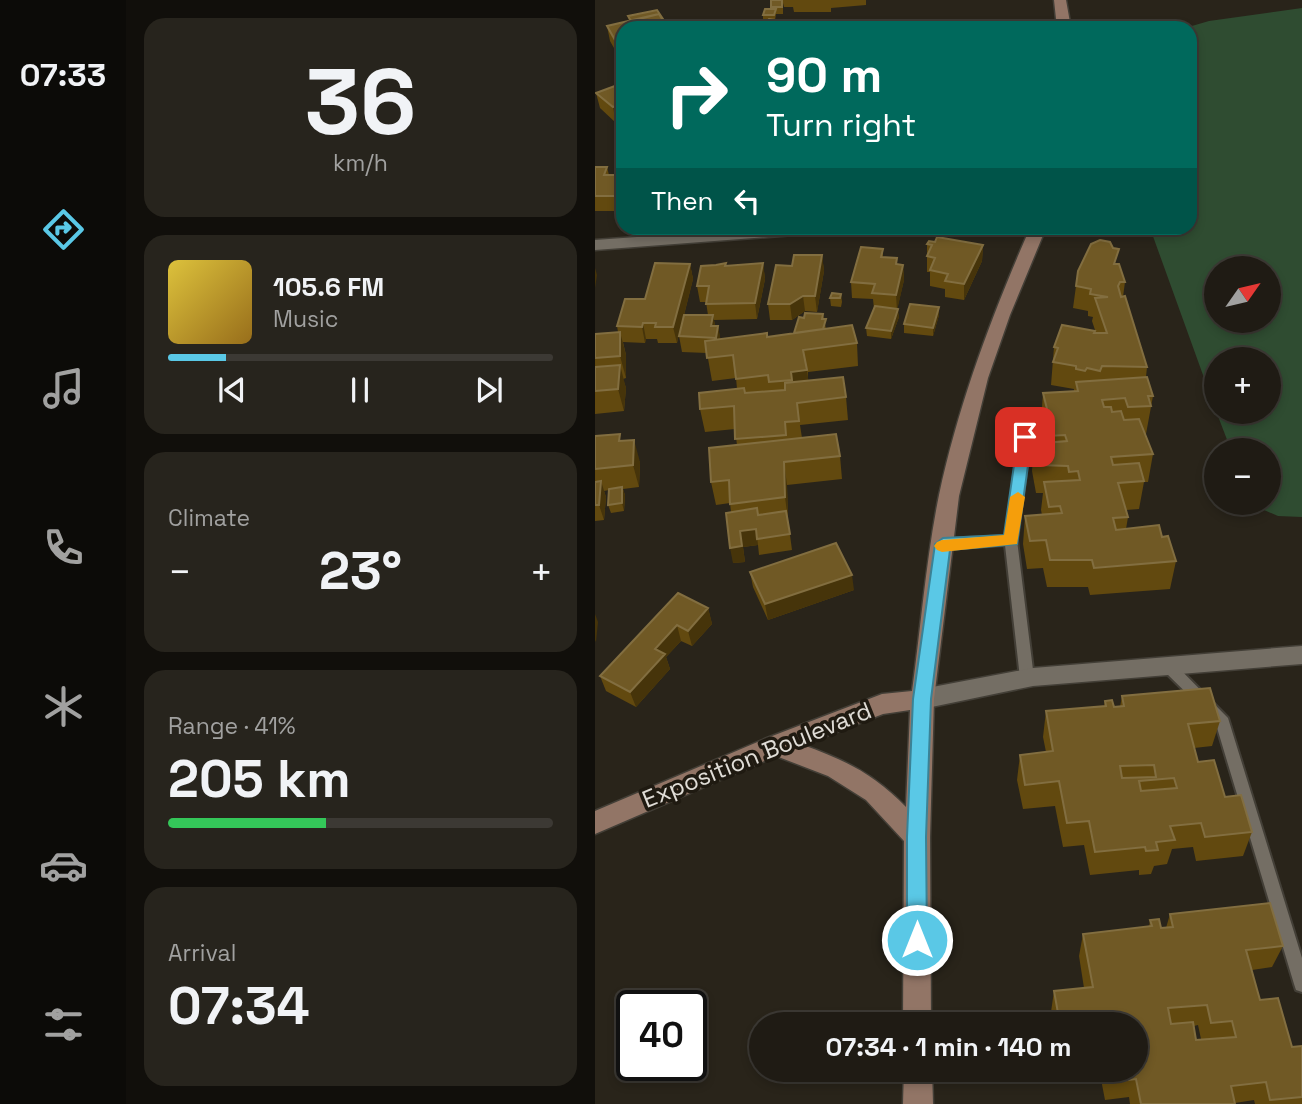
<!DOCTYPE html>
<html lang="en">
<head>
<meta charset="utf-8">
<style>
	:root { --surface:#1f1b14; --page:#27241d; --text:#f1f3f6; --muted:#a1a1a0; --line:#3c3934; --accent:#5ac8e6 }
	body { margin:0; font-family:"Space Grotesk",sans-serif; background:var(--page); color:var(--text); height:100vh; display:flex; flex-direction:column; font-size:26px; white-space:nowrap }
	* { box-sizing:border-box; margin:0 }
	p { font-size:23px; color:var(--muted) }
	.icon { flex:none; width:38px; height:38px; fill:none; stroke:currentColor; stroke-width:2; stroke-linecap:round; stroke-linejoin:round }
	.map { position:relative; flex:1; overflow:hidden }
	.drawer { display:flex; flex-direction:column; gap:18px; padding:18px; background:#110f0b; width:469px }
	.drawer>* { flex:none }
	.banner { position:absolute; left:21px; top:21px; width:581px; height:214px; border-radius:21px; box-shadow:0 4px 10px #0003,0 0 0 2px var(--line); background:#00695c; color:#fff; overflow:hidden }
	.needle { width:46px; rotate:56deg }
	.fabs { position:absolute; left:609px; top:256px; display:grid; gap:14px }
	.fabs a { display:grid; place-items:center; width:77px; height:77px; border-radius:50%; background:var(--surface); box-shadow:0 4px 10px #0003,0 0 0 2px var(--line); font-size:35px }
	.speed { position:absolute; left:21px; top:990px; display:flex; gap:14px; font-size:35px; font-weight:700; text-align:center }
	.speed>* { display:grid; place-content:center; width:91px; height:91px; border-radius:50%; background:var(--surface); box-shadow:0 4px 10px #0003,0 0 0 2px var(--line); line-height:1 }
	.speed .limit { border:4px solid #111; border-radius:10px; background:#fff; color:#111 }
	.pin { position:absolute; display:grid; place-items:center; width:60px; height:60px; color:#fff; margin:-30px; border-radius:14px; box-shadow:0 4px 10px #0006 }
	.me { position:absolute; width:77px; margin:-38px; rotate:0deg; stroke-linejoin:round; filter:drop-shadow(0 0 5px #0008) }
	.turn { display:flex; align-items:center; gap:24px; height:147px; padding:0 35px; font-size:32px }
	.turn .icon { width:91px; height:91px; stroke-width:2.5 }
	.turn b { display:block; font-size:49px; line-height:60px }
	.then { display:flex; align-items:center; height:66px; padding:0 35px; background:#0003; gap:14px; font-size:26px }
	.big { font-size:52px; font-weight:800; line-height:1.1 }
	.drawer .widget { flex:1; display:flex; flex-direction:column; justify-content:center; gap:10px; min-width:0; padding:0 24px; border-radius:21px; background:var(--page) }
	.drawer .dial { align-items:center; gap:0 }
	.dial b { font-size:91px; line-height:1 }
	.song { display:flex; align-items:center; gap:21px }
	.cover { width:84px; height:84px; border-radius:10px; background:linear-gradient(135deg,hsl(50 70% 55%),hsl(40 70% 35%)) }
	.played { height:7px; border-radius:4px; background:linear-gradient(90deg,var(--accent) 15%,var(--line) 15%) }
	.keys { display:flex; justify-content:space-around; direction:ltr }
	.heat { display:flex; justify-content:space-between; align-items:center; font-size:38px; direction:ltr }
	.charge { height:10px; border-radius:5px; background:linear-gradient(90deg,#34c759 41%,var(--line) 0) }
	.trip { position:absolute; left:154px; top:1012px; width:399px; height:70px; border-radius:35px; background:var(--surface); box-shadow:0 4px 10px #0003,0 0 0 2px var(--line); font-weight:800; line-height:70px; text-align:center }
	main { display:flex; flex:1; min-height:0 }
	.menu { display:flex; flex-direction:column; width:126px; justify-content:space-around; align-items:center; background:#0c0b08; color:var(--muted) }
	.menu .icon { width:49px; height:49px }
	.menu .on { color:var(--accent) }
	.menu b { font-size:32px; color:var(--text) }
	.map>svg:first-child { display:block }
</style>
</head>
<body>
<main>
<nav class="menu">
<b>07:33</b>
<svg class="icon on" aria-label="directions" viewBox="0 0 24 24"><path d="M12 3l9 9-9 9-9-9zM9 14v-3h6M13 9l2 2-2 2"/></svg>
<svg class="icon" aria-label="music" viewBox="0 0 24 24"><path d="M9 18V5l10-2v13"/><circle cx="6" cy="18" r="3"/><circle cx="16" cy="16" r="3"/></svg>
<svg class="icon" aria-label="phone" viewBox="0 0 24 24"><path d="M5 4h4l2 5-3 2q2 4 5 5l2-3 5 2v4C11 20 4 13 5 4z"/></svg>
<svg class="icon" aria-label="climate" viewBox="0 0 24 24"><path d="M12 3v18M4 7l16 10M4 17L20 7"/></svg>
<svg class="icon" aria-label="car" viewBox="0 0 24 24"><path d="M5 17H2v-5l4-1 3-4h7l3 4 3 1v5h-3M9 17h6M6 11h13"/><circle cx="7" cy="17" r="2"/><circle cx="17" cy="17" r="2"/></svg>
<svg class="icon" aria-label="filters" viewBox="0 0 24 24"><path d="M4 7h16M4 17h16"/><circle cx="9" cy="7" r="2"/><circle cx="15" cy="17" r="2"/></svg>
</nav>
<section class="drawer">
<div class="widget dial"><b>36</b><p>km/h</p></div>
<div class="widget">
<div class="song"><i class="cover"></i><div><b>105.6 FM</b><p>Music</p></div></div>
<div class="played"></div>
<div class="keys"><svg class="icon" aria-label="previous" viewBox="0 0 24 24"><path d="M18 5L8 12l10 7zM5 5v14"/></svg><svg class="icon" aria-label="pause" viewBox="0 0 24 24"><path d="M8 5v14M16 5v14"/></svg><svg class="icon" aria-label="next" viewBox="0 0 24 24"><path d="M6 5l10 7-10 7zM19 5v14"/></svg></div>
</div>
<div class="widget"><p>Climate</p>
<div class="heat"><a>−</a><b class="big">23°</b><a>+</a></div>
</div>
<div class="widget"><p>Range · 41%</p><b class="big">205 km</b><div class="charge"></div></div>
<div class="widget"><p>Arrival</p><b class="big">07:34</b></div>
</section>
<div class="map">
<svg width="707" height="1104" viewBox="0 0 707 1104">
	<rect width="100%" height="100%" fill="#29241a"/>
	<path fill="#2f4c31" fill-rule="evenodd" d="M707,8V517L683,516L655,504L674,502V450H636L621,411H674V359H621V411L555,228H595V28H590L614,21ZM621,268H674V320H621Z"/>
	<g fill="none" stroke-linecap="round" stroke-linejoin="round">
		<defs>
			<path id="lane" d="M430,433L436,437L422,540L439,678L437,682L432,684L427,682L425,678L410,545L348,549L342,544L348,539L411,536L424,437Z
				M573,661L578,662L633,718L707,958V992L701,990L699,984L620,721L568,670L566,666L568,662Z"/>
			<path id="street" d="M168,228H233L225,233L0,250V240Z
				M707,646V664L438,686L327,709L319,706L315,699L319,692L327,689L438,668Z"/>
			<path id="secondary" d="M459,0H471L476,28H462Z
				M435,228H451L415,315L393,378L364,496L339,699L335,837L336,1024H308L309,841L271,800L233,776L181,756L0,834V811L172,738L287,694L317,691C326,626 331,559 344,495C364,402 397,315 435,228ZM315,710L311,807C279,774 250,760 208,745L288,714Z
				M309,1069H337L338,1104H308Z"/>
		</defs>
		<use href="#lane" stroke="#433f37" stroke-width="4"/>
		<use href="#street" stroke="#433f37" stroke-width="3"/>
		<use href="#secondary" stroke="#433f37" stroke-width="3"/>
		<use href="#lane" fill="#746e64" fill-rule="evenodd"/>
		<use href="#street" fill="#746e64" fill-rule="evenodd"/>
		<use href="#secondary" fill="#927566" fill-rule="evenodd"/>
	</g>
	<path fill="#62490f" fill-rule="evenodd" d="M176,0H271V5L236,8V12H199L198,7H189L188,3V14H181L180,20L194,28H166V27L170,23H168V15L176,9Z
		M33,16L68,19L69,22L23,55L15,41L12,26L34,21Z
		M28,83V120L21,123L5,108L1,93Z
		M0,167H12L14,175H28V207H26L25,211H0Z
		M340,242L388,245L387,261L369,300L350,297V289L335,286V272H332V244Z
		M288,249V257L303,264L308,265L309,280L302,309L304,317L296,339L272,336L271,328L279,309L278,299L257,298L256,282Z
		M227,255L229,271L222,312L210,311L197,320H175L173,304L197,266Z
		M168,263L170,279L162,319L119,320L120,326H123L125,339L172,337L199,333L209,318L228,314L231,329L262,343L263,366L213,372V381L251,397L253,420L205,425L207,438L245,456L247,479L192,485L193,520L197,550L164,555L163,545L148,547L150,562L138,563L136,512L135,503L121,505L116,482L142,445L140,429L110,432L105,409L142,389L141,378L117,381L112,353L87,352L84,336L87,320L82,343H63L62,339H51L50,343L28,342L31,355V378L28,379L31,388L29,411L0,414V334L23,332L22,326L50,299L95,264L98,279L89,315H113L111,302H105L102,286L132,266Z
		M522,264L530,282L528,297L552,367L551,377L558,396L551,434H550L558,454L553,482H549L544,509L531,510L533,517L531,529L567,537L581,561L575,589L495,595L493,587H452L448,568L432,569L428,544L430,516L447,515L446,510L448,493H441L437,471L439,444L446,443L447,427L446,421L448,393L479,391V389L456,385L459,347L501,333L497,321L498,317L493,316V311L478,308L481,286Z
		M246,294L247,302L246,307L236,306L235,298Z
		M344,307V315L338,336L309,333V324Z
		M0,436L26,441L45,462L44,487L28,489L30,495L29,511L16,513L13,505L14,490L9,491L11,497L9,520L0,521Z
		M155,572L259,590L173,620L158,587Z
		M83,593L113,608L117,624L97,646L86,641L71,657L75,669L41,707L11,691L5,676Z
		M527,696L625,721L617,746L599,748L603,762L657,832L648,856L601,861L598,847L577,849L572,864L559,866L556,874L544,875V870L495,875L489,845L468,847L460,806L428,809L422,780L425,755L451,752L448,737L451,711L509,706L510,701L519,707H525Z
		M575,914L688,946L677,967L657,970L665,1000L697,1047L707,1046V1104H660L659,1100L640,1103V1104H535L534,1097L510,1100L504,1069H541V1024H458L456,1012L459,991L489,988L484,956L488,934L554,927L555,920L566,928H571ZM603,1025L606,1039L601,1040L599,1026Z"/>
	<path fill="#46340a" d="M28,38V54L23,55L20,40Z
		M28,103V120L21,123L18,107Z
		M22,191L26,207L25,211L21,196Z
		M388,245L387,261L369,300V284Z
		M227,255L229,271L222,312L220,296Z
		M168,263L170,279L162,319L160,303Z
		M95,264L98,279L82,343L78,327Z
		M308,265L309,280L302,311L301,295Z
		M0,268L2,275L0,288Z
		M208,296L210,311L197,320L195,304Z
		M344,307V315L338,336V328Z
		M303,309L304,317L296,339V331Z
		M118,315L121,331L116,326Z
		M48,323L51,339L50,343L47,327Z
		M123,326L126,342L124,354L121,338Z
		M25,332L31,355V378L25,356Z
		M25,365L31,388L29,411L23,389Z
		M212,370L215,392L199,395L196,372Z
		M39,440L45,462L44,487L38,465Z
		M189,462L192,485L193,520L190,497Z
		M6,481L11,497L9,520L4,505Z
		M27,487L30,495L29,511L27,503Z
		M161,529L163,545L148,547L150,562L138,563L135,548L145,531Z
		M257,575L259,590L173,620L170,604Z
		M113,608L117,624L97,646L93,631Z
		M0,614L3,622L1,642L0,640Z
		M82,625L86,641L71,657L75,669L41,707L35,692L60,649Z"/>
	<path fill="#705925" stroke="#826e40" stroke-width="2" fill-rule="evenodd" d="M176,0H187V7H176Z
		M170,9H181L179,15H168Z
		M62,10L68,19H67L64,14L36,21L33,16Z
		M64,14L73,28H28V38L20,40L12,26Z
		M174,19L193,22L187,28H173L166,27Z
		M28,83V103L18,107L1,93Z
		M0,167H12L9,175H28V191H22L21,196H0Z
		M342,237L388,245L369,284L350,281L353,274L335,270L340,258L332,256L337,245L332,244L334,241L340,242Z
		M505,240L515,242L518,248L524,249L519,264H524L530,282H525L523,286L526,297L530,296L552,367L507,366L505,371L492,368L490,371L481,369V366L458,362L463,348L459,347L467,325L500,331L499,333H512L500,298L513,297L495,294L496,289L481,286L483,271L496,244Z
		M266,247L288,249L286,257L302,258L301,264L308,265L301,295L277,293L280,284L256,282Z
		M199,255H227L220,296H208L195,304H173L181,265L197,266Z
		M60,263L95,264L78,327H60L61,323H48L47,327L22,326L30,299H50Z
		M131,263L130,266L168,263L160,303L111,304L114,286H102L106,266L121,265Z
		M237,293L246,294L245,298H235Z
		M315,304L344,307L338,328L309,324Z
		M280,306L303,309L296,331L271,328Z
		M210,313L228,314L227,319H231L228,329L199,333L204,317L209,318Z
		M89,315H118L116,326H123L121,338L84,336Z
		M257,325L262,343L208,350L212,370L196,372L197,380L174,382L173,375L141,379L138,355L112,358L110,341L172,333V337Z
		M25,332V356L0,358V334Z
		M25,365L23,389L0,391V367Z
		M248,377L251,397L202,403L204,421L190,422L191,435L140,439L139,406L105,409L104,393L149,388L150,393L190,390V383Z
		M552,377L558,396H553L556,406L533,407L530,398L507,400L509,407H516L517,412L526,411L529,420L544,419L558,454L516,457L518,465L544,463L549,481L523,483L533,517L518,518L521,530L564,525L567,537L573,536L581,561L499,568L497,560H455L451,540L435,541L430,516L467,513L465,506L454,507L449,482L485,480L483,471L474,472L473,466L444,465L439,444L472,441L470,435L453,436L448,414L453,413L448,393L483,391L481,382Z
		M25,434L24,441L39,440L38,465L0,469V436Z
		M241,434L245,456L189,462L190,497L135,504L134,480L116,482L114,448Z
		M6,481L4,505H0V482Z
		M27,487V503L13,505L14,489Z
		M162,508L163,515L191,511L195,534L162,539L161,529L145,531L147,546L135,548L131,513Z
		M241,543L257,575L170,604L155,572Z
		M83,593L113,608L93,631L82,625L60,649L70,654L35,692L5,676Z
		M615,688L625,721L593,724L603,762L619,760L630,797L646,795L657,832L610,837L606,823L575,826L580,840L561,842L563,850L551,851L550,847L500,852L494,821L472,823L464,781L430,785L425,755L458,751L451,711L511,706L510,701L517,700L519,707L529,706L527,696ZM559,765L561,777L527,778L525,766ZM579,778L582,788L546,791L544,781Z
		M675,903L688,946L651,950L665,1000L683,998L697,1047L707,1046V1097L675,1100L671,1082L636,1086L640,1104H546L541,1079L516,1082L513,1069H541V1024H465L459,991L498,987L488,934L557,926L555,920L564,919L566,928L578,927L575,914ZM612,1005L616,1023L637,1021L641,1037L601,1040L598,1022L576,1024L573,1008Z"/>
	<path fill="#5ac8e6" stroke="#3a8296" stroke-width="2" d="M430,432L437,437L422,544L355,550L336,699L331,837L332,940L329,947L322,950L315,947L312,940V837L318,699L340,544L348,538L409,535L423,437Z"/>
	<path fill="#f59e0b" d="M423,492L430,497L422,544L347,552L342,550L339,546L342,542L347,540L409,535L415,497Z"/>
	<g text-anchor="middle" stroke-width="7" stroke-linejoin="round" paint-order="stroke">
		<g font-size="24" fill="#e0ddd7" stroke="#1f1a11">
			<text transform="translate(162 755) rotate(-22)" y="8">Exposition Boulevard</text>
		</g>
	</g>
</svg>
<div class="fabs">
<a><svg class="needle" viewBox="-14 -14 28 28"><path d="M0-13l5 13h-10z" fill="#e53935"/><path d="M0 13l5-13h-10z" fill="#a1a1a0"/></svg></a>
<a>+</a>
<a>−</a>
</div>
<div class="speed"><div class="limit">40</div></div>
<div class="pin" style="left:430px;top:437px;background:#d93025"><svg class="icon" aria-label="arrive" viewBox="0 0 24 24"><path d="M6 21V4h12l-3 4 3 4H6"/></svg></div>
<svg class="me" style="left:322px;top:940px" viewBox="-20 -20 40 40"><circle r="17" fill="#5ac8e6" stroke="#fff" stroke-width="3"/><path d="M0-11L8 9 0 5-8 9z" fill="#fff"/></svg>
<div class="trip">07:34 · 1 min · 140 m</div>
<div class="banner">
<div class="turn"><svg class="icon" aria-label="right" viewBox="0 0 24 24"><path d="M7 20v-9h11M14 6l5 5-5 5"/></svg><div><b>90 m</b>Turn right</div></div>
<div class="then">Then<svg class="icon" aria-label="left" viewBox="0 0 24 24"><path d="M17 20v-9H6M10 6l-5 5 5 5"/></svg></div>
</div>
</div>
</main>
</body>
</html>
